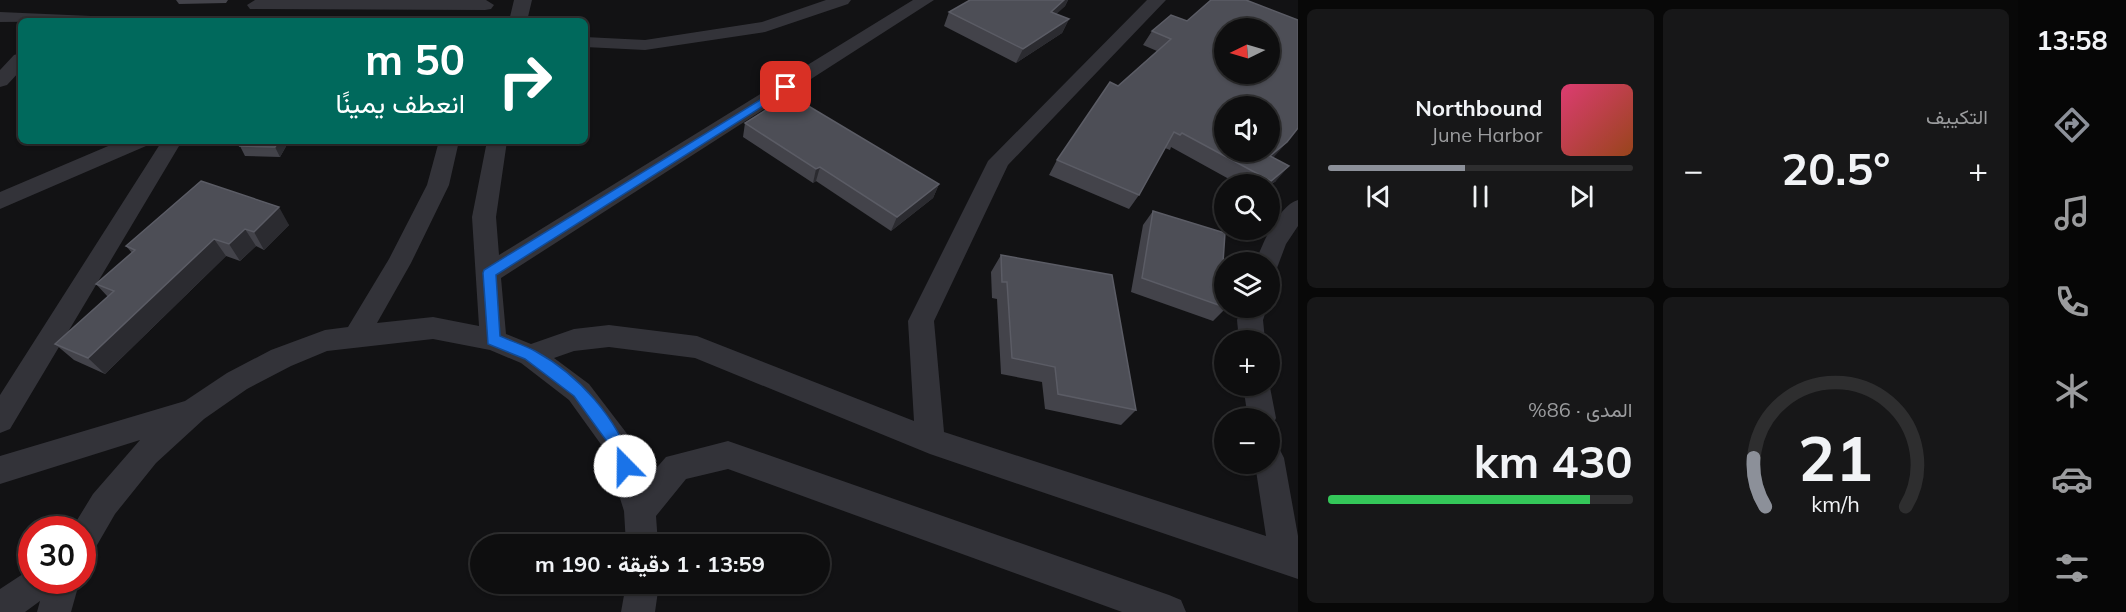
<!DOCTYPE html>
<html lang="ar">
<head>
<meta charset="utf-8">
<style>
	:root { --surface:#0e0e0f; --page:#171718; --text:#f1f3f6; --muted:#9b9c9e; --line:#2e2e2f; --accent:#8c9099 }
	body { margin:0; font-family:Mulish,Vazirmatn,sans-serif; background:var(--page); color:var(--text); direction:rtl; height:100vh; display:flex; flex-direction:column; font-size:22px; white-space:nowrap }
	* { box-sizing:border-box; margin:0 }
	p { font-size:20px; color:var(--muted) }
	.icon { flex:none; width:33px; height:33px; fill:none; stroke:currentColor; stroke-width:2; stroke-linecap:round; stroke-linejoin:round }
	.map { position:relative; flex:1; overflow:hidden; direction:ltr }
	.side { display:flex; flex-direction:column; gap:9px; padding:9px; background:#080808; width:720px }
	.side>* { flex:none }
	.top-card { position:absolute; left:18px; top:18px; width:570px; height:126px; border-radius:9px; box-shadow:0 2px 4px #0004,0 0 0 2px var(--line); direction:rtl; background:#00695c; color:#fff; overflow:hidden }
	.needle { width:39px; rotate:265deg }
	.buttons { position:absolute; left:1214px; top:18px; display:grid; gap:12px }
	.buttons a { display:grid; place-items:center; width:66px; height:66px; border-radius:50%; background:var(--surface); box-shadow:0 2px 4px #0004,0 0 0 2px var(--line); font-size:30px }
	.speed { position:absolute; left:18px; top:516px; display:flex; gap:12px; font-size:30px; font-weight:700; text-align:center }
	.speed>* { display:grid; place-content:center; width:78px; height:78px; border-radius:50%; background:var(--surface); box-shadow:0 2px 4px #0004,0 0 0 2px var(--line); line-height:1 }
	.speed .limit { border:9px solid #d22; background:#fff; color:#111 }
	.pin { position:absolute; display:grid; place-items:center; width:51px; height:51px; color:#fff; margin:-26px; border-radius:12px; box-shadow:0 3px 9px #0006 }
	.me { position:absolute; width:66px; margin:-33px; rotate:338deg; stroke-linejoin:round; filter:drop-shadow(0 0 4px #0008) }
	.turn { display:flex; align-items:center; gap:21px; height:126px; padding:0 24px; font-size:27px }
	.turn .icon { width:78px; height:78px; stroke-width:2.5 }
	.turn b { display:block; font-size:42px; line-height:51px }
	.big { font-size:45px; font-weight:700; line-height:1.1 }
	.side .widget { flex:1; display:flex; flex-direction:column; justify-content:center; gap:9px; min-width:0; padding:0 21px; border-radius:9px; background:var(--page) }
	.side .dial { align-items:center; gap:0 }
	.dial svg { height:156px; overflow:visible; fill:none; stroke:var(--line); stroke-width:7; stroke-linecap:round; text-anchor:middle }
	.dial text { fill:var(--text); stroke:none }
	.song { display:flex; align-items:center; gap:18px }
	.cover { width:72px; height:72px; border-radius:9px; background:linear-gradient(135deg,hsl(340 70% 55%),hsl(20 70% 35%)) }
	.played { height:6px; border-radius:3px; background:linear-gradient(90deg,var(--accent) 45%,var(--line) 45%) }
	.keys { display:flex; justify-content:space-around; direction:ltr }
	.heat { display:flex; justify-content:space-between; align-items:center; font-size:33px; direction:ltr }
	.charge { height:9px; border-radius:4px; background:linear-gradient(90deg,#34c759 86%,var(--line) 0) }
	.side .tiles { flex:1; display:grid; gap:9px; grid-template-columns:repeat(2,1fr) }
	.trip { position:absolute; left:470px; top:534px; width:360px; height:60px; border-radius:30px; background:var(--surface); box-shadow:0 2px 4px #0004,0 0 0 2px var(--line); font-weight:700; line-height:60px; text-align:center; direction:rtl }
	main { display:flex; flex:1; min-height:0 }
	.tab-bar { display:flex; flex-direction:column; width:108px; justify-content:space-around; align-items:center; background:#060606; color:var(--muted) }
	.tab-bar .icon { width:42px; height:42px }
	.tab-bar .active { color:var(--accent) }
	.tab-bar b { font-size:27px; color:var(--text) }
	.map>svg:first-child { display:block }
</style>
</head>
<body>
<main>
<nav class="tab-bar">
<b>13:58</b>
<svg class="icon active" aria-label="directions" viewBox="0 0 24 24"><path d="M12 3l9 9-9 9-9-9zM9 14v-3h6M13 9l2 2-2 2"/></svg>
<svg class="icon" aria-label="music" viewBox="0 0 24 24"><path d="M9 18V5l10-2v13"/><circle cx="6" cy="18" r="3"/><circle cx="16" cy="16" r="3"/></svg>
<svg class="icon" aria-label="phone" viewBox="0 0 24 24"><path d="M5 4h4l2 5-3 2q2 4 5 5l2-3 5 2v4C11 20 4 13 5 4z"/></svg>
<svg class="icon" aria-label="climate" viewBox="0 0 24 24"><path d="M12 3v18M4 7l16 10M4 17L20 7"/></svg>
<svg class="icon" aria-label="car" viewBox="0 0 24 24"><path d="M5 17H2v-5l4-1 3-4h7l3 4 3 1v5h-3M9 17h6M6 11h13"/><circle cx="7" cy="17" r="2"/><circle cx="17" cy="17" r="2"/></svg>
<svg class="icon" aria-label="filters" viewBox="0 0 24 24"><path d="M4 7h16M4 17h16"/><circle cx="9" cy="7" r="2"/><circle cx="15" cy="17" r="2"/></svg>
</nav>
<section class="side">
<div class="tiles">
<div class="widget"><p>التكييف</p>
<div class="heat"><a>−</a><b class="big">20.5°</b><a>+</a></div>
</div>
<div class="widget">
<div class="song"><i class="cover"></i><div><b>Northbound</b><p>June Harbor</p></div></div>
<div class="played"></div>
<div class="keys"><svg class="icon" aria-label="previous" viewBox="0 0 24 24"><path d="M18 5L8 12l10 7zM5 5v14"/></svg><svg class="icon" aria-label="pause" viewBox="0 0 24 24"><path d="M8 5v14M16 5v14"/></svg><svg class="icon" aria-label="next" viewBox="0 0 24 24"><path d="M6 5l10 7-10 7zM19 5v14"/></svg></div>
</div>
<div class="widget dial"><svg viewBox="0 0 100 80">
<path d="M14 69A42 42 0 1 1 86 69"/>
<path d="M14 69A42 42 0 0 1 8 44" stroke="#8c9099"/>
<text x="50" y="56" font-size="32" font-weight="700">21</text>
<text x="50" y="72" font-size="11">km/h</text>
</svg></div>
<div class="widget"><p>المدى · 86%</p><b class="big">430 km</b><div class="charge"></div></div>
</div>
</section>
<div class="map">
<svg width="1298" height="612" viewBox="0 0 1298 612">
	<rect width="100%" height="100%" fill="#121214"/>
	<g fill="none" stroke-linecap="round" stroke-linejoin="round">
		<path fill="#333339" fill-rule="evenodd" d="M255,0H486L494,5L491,9L485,10L250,9L247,5Z
			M514,0H532L527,21H509Z
			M826,0H851L848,4L765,32L645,50L585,47V37L645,40L762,22Z
			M913,0H934L501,278L506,334L531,344L574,329L609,325L697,336L914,421L908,321L988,161L1147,0H1166L1008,165L934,321L944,432L1266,536L1255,464H1269V444L1279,448L1284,458L1298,536V579L930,454L695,358L609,347L574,351L554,358L589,384L628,435L645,481L666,457L728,441L1169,595L1181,600L1186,612H1122L728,469L686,479L656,516L658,544H626L624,511L605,450L569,400L521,363L490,350L433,339L327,351L291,366L247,389L204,419L156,463L115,514L93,552L82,557V530H71L93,494L140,440L0,484V456L185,401L227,373L271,350L325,330L348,327L389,259L427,185L439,141H459L449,185L411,263L377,323L433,317L479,326L472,217L487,141H507L496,217L499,255Z
			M0,12L91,16L97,17L100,21L0,22Z
			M21,53V70L7,85L0,87V70L14,55Z
			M120,141H149L146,146L0,209V192Z
			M162,141H182L10,429L0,433V395Z
			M1298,200V226L1286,244L1277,268L1269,271V262H1256C1262,244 1279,205 1298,200Z
			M1241,308H1267L1263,320L1265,340H1239L1237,320Z
			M1269,382L1276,418L1272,427L1269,428V418H1248L1243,386H1269Z
			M32,568V580H80L71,612H37L40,601L25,612H0V589Z
			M626,584H659L655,612H621Z"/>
	</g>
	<path fill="#43434a" d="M176,0H228L226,3L179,4Z
		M970,0H1068L1065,6L1056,14L1069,19L1062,33L1016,63L944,26L949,12Z
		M1171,15L1273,158L1276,181L1269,186V184H1238L1171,147L1170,150L1165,148L1139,195L1129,209L1049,175L1057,160L1118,86L1157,51L1143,45L1152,31Z
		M745,123L939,184L933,198L891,231L816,181L813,183L743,137Z
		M243,141H289L280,157L245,156L240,146Z
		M201,181L289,225L264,250L256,246L240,261L226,256L105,374L74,360L55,344L108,297L96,284L132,253L126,246Z
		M1153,211L1222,277L1224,278V308H1226L1213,321L1131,292L1143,225Z
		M1001,255L1136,410L1121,425L1045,409L1042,382L1001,374L997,299L992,298L991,272Z"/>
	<path fill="#2b2b30" d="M1064,0H1068L1065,6L1044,26L1051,12Z
		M1069,19L1062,33L1016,63L1023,49Z
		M279,141H289L280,157L275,147Z
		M1287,142L1274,157L1257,171L1270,156Z
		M1289,166L1276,181L1269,186V184H1268L1271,181Z
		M820,167L816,181L813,183L816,169Z
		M939,184L933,198L891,231L897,217Z
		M279,207L289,225L264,250L254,232Z
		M245,229L256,246L240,261L229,244Z
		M214,239L226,256L105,374L88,358Z"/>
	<path fill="#4d4e56" stroke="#5b5c65" stroke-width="1.5" fill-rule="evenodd" d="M970,0H1064L1051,12L1069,19L1023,49L949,12Z
		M1211,0H1246L1298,20V128L1287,142L1270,156L1289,166L1271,181L1182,133L1180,135L1174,132L1139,195L1057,160L1110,82L1118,86L1171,39L1152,31L1171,15L1187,21ZM1224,28H1269V74H1224ZM1224,106H1269V152H1224Z
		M790,95L939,184L897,217L820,167L816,169L745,123Z
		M243,141H279L275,147L240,146Z
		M201,181L279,207L254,232L245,229L229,244L214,239L88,358L55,344L114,291L96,284L135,250L126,246Z
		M1153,211L1225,233L1222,277L1224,278V307L1142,278Z
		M1001,255L1112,275L1136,410L1058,394L1055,367L1012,358L1007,282H1002Z"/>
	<path fill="#1a73e8" stroke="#114b97" stroke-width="1.5" d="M786,84L790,85V89L496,275L500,336C511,341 524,345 535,351C579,375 617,418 633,466L631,471L625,474L619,471L611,447L574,396L525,359L488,344L483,273L484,270Z"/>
</svg>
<div class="buttons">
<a><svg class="needle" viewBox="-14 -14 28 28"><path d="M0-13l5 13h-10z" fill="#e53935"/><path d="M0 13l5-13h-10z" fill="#9b9c9e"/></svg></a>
<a><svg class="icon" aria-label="sound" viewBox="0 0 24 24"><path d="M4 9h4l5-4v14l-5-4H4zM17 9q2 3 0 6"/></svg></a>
<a><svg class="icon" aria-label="search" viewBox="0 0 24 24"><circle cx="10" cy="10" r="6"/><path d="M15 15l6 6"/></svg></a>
<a><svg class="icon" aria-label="layers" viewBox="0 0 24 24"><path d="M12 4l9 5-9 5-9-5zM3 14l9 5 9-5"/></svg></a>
<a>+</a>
<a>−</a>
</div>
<div class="speed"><div class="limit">30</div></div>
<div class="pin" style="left:786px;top:87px;background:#d93025"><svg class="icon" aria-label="arrive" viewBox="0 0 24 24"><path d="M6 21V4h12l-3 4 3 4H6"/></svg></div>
<svg class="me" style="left:625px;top:466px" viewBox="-20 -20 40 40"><circle r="19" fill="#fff"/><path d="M0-13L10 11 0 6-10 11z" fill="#1a73e8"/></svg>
<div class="trip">13:59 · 1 دقيقة · 190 m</div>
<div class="top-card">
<div class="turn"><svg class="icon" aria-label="right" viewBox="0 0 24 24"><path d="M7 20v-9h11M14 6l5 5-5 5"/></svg><div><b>50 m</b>انعطف يمينًا</div></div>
</div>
</div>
</main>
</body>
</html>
